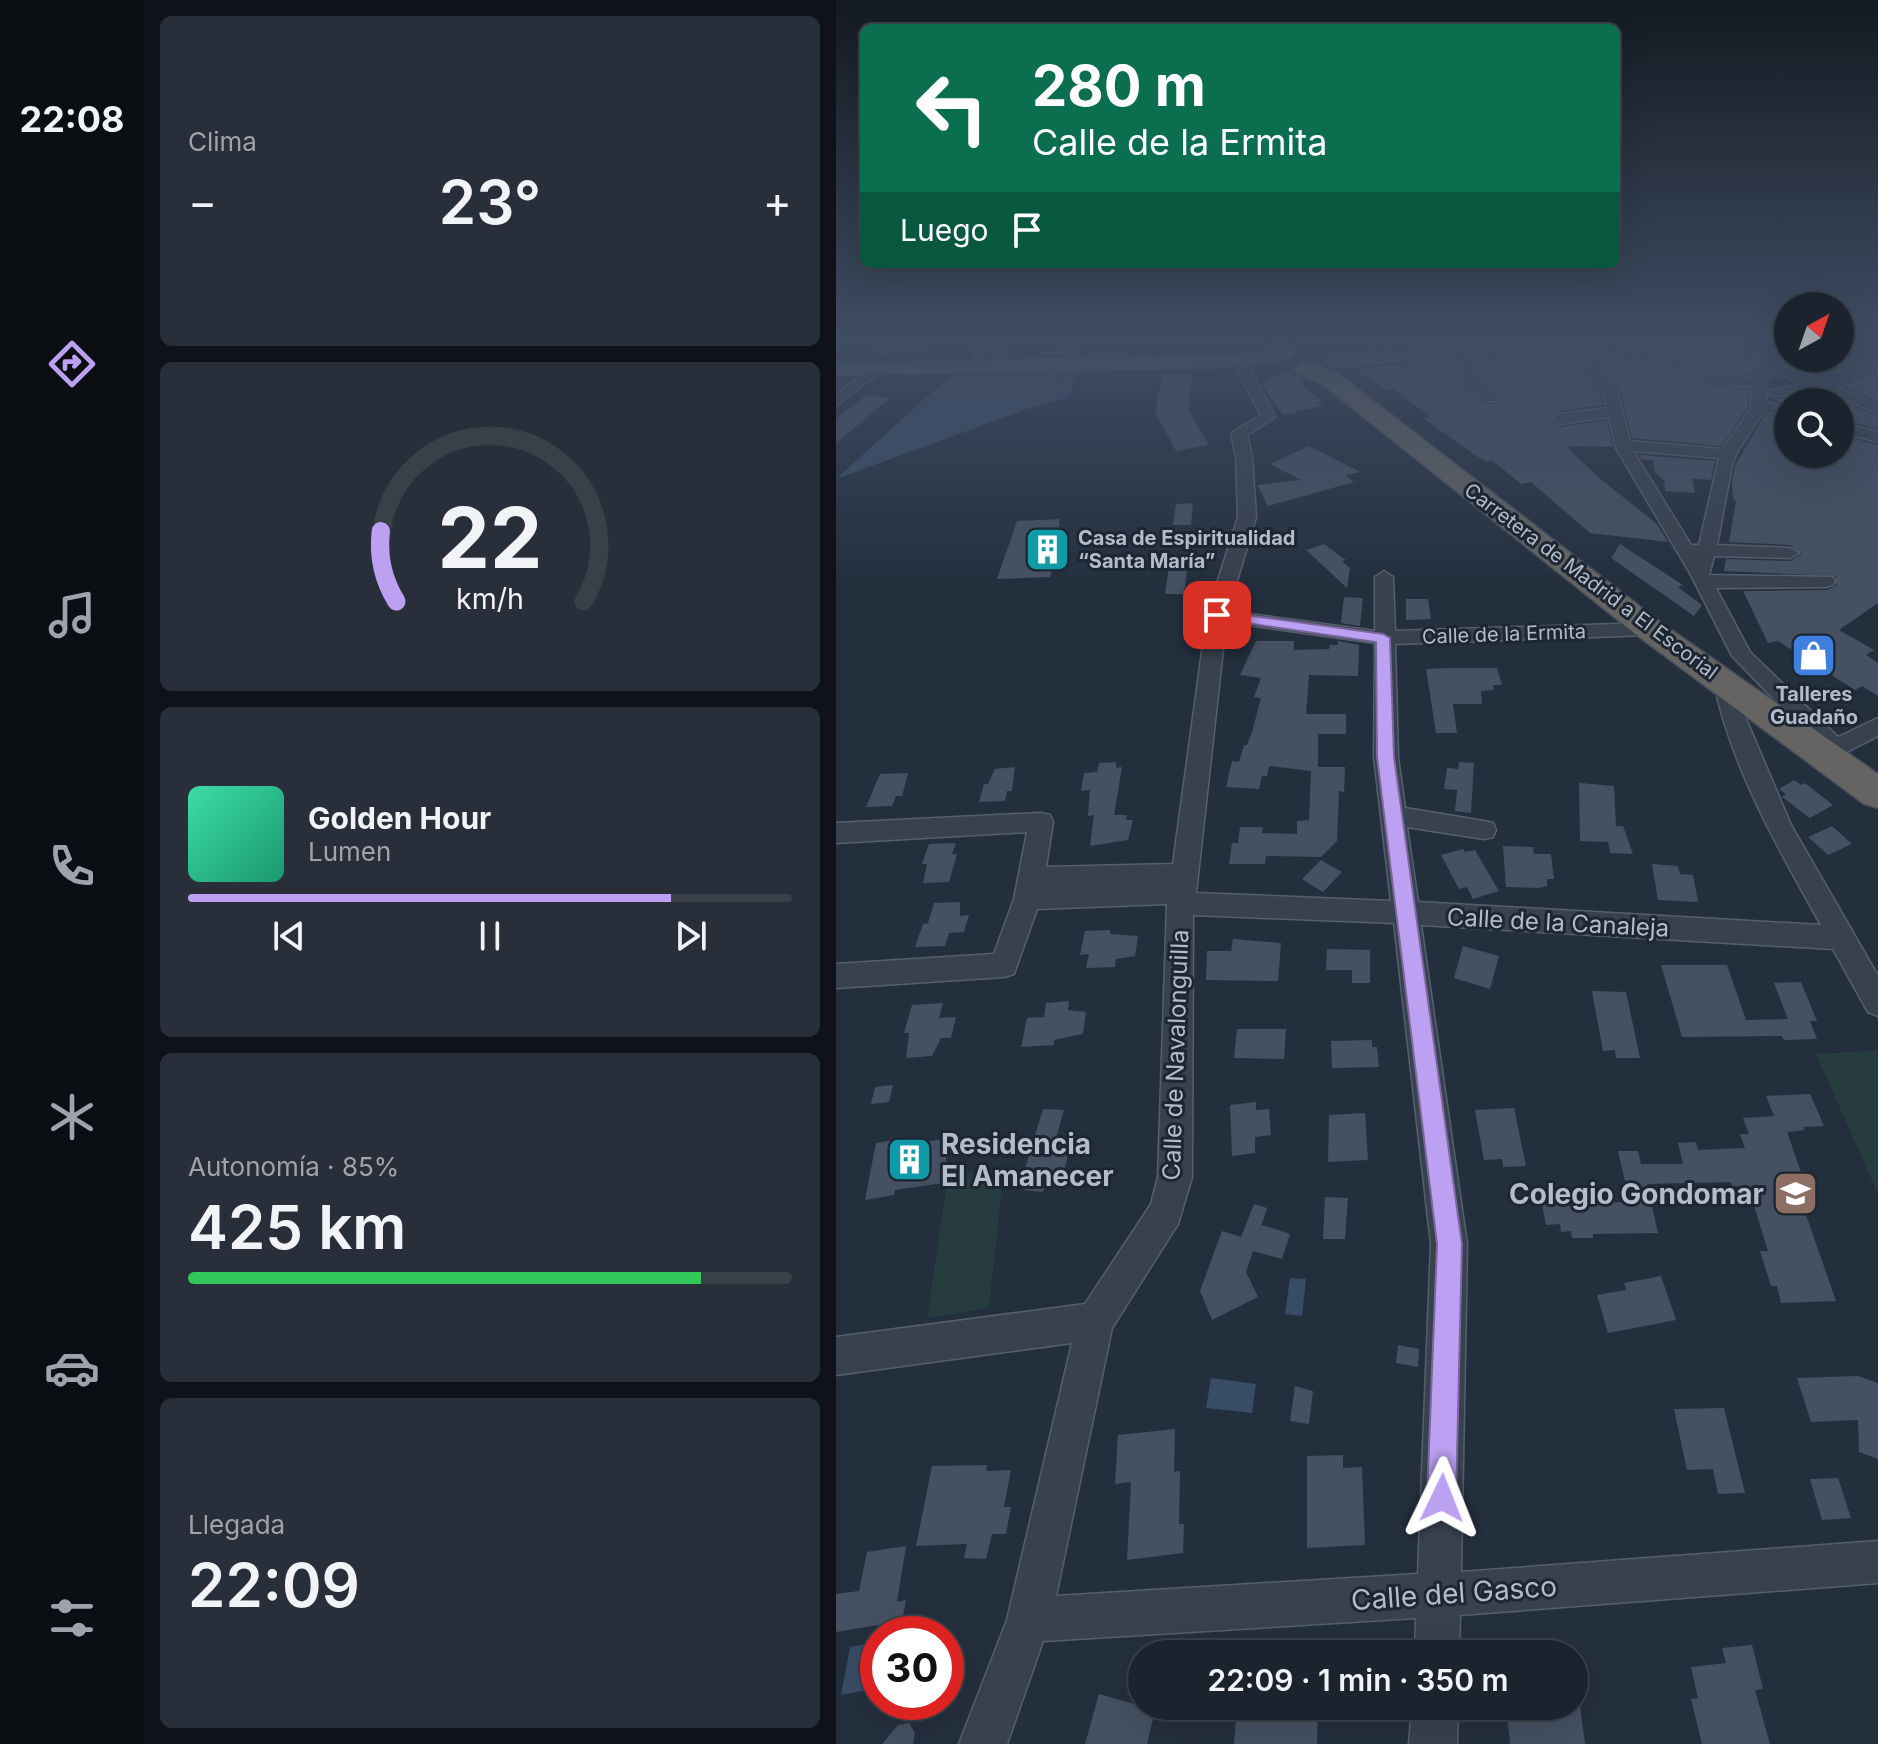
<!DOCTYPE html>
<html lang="es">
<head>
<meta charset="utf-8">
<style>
	:root { --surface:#1b232e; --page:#282f3a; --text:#f1f3f6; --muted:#a0a4aa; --line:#39404a; --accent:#bca0f2 }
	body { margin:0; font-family:Inter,sans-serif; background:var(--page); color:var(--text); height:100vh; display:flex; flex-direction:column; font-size:30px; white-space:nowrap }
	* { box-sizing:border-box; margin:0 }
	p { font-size:26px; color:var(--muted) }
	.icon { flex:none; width:44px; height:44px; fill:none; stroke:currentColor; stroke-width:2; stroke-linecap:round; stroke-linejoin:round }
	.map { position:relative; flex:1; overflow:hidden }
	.sheet { display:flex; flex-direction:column; gap:16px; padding:16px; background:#0f1319; width:692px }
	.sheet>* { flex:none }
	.top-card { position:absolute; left:24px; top:24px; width:760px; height:244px; border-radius:12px; box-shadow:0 8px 32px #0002,0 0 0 2px var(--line); background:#0b6e4f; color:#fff; overflow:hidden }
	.needle { width:52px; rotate:40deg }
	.fabs { position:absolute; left:938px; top:292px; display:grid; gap:16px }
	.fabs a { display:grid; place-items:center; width:80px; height:80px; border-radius:50%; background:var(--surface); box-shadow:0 8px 32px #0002,0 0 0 2px var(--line); font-size:40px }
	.speed { position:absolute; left:24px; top:1616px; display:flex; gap:16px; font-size:40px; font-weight:700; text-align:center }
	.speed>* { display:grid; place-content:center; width:104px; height:104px; border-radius:50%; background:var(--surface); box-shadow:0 8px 32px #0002,0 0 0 2px var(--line); line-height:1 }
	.speed .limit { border:12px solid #d22; background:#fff; color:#111 }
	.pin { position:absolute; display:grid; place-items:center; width:68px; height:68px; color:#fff; margin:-34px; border-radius:16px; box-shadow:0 4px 12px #0006 }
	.me { position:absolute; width:88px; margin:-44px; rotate:2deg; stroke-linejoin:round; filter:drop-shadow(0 0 6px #0008) }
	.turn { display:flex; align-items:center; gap:28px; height:168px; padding:0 40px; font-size:36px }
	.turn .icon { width:104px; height:104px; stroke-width:2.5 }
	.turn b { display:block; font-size:56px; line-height:68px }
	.then { display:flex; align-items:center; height:76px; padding:0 40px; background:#0003; gap:16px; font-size:30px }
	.big { font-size:60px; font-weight:600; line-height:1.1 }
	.sheet .card { flex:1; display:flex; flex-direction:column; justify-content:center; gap:12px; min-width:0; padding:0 28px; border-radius:12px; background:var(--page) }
	.sheet .dial { align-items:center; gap:0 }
	.dial svg { height:208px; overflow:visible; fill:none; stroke:var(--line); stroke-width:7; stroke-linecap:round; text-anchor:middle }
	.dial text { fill:var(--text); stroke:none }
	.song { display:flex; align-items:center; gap:24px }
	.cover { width:96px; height:96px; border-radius:12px; background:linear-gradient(135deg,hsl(160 70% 55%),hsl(160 70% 35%)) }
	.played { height:8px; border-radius:4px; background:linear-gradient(90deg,var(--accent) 80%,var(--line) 80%) }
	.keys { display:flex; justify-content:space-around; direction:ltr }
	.heat { display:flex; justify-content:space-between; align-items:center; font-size:44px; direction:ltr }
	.charge { height:12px; border-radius:6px; background:linear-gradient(90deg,#34c759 85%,var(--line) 0) }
	.trip { position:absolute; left:292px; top:1640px; width:460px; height:80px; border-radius:40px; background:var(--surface); box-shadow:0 8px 32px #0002,0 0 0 2px var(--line); font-weight:600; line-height:80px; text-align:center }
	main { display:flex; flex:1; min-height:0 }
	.menu { display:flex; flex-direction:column; width:144px; justify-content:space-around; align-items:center; background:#0b0e12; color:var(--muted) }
	.menu .icon { width:56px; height:56px }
	.menu .active { color:var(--accent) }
	.menu b { font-size:36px; color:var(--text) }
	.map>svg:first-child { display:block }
</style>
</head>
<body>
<main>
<nav class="menu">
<b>22:08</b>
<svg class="icon active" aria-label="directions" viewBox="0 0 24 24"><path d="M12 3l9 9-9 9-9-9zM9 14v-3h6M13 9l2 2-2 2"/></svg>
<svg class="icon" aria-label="music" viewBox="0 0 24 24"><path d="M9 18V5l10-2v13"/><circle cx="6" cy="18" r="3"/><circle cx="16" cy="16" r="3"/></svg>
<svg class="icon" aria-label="phone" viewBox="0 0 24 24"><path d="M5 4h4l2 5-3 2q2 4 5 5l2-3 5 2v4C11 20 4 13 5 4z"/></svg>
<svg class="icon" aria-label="climate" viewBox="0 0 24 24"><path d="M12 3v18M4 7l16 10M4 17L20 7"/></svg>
<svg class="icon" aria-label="car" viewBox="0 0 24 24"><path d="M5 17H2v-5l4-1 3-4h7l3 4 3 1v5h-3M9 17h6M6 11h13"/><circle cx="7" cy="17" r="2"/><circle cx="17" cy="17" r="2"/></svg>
<svg class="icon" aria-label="filters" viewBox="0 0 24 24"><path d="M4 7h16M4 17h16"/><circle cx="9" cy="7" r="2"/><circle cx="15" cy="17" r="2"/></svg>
</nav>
<section class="sheet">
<div class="card"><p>Clima</p>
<div class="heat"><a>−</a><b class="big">23°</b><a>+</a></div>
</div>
<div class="card dial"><svg viewBox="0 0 100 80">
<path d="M14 69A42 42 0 1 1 86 69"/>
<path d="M14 69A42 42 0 0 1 8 42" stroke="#bca0f2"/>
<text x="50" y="56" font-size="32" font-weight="700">22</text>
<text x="50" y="72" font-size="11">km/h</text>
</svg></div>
<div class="card">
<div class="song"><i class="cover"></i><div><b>Golden Hour</b><p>Lumen</p></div></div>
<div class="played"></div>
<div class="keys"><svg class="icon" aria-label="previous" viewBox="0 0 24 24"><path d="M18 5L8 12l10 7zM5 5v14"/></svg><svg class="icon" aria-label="pause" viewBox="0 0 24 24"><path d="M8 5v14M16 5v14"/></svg><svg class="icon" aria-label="next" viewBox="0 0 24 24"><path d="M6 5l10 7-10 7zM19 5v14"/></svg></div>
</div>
<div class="card"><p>Autonomía · 85%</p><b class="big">425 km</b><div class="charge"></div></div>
<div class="card"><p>Llegada</p><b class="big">22:09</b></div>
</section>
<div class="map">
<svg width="1042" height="1744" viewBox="0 0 1042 1744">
	<rect width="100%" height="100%" fill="#242f3e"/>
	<path fill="#263c3f" d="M1042,1050V1191L1041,1192L980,1054Z
		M168,1168L153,1308L91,1318L112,1176Z"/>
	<path fill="#394c67" d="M243,371L232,397L191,409L0,479L117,373Z
		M454,1278L470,1279L466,1316L449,1314Z
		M375,1378L420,1384L416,1413L370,1408Z
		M679,1638L681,1654H637L636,1639Z
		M42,1642V1688L5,1695L14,1647Z"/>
	<path fill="#455162" d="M41,338H95L96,351L27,356Z
		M150,338L174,341L171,357H155Z
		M775,338H925L930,341L925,364L916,374L901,376L755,340Z
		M245,345L241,355L204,356L208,346Z
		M726,347L740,369L765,395L767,405L724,411L713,420L724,427L771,420L777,447L730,446L762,477L821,524L832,542L754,533L695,482L685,484L656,460L650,462L626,446L587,418L594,416L557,389L549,390L519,369L616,358L623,368L619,377L622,383L648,403L660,404L663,401L662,393L641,376L643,366L636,356Z
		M947,352L952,358H1017L1020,365L1003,374L984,375L945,362Z
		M752,354L778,358L900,390L913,389L911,408L886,446L796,438L785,392Z
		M1038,358H1042V401L1010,388L1036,374L1041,366Z
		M446,372L470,380L465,383L486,402L482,403L486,406L447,415L426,385Z
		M234,373L224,374L220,386H190L196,374Z
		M357,374L352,410L373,445L340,451L319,412L326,375Z
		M979,392L1042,416V429L1004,419V402H952V405L933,397L944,399Z
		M30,395L54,398L0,443V419Z
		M929,414L952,420V454H1004V435L1042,445V603L1003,630L1038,650L1030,655L1042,663V696L1026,686L1019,690L942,641L932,643L907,591L991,590L1000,586V576L888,571L890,559L954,561L966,554L954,545L893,542L900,501L897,498L896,482L899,466Z
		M473,446L524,472L509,475L518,482L432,506L421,485L465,480L434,464Z
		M803,455L879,461L875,480L856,478L859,493L829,491L828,480L819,473L817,460H806Z
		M357,503L355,525H337L340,504Z
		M223,519L224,546L214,577L161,579L181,521Z
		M488,544L510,560L506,561L514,568L511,588L470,550Z
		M784,544L847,585L842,587L866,605L858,616L775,558Z
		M353,553L348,594H329L334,560Z
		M508,597L527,598L524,626L505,623Z
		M570,599H592L595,619L570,620Z
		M420,641H458V650L493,649L494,645H502V641L523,645L522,676L473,675L470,714H510V734H482V767H509L508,792L503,791L501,841L485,857L430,856L429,864H393L396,843H402L404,827H427L426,833L461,834V821L473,820L475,771L433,766L431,776H426L423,789L390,787L396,761L403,762L408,745H411L416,732L425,698L418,697L425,678L404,675Z
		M613,668H661L666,685H657L658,690L645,691L646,704H617L621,733H600L590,669Z
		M280,762V768L286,767L278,815H291L290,820H297L292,840L254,846L258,815L252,816L254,790L245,791L248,773L261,772L263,763Z
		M623,762L638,763L635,813L619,811L621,790L608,789L611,768L622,769Z
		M179,767L176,791H171L169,801L143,802L148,784H152L159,769Z
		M72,773L66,796H60L56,806L30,807L44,774Z
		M958,780L965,785L969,783L997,805L974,818L946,797L950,794L943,789Z
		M743,783L778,786L780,826H787L797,854L774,853L772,842L744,841Z
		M996,826L1016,844L992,855L972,837Z
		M120,843L116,854H121L113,882L87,883L91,864H86L93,844Z
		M667,846L697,847L698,854H715L718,879H711V886L703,888L670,887Z
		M627,849L629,852L639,850L663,891L637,899L631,887L623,889L605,855Z
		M485,860L506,872L487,892L466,879Z
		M816,864L842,866L844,874L857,875L862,902L822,900Z
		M124,902V916L133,915L128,932L113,933L109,946L79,947L87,924L92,923L98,903Z
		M274,930V934L302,936L299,956L280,959L279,967L250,968L253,954L244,955L249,931Z
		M397,939L445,943L442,981L370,980L371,951H395Z
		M627,946L663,956L654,989L618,978Z
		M491,949L534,950V983H516V970H490Z
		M825,965H891L910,1020L952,1019L938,983L965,982L981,1021H974L981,1039L948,1040L946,1036L846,1037Z
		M756,991L790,992L804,1058H780L779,1050L767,1051Z
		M233,1001L232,1010L250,1012L247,1034L218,1040V1045L185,1047L191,1018L208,1017L210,1003Z
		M107,1003L103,1018L120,1017L115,1038H105L96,1056L70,1058L73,1033H68L76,1005Z
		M401,1029H450L448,1059L398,1058Z
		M536,1040V1047H541L543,1067L496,1068L495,1041Z
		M57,1085L53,1102L35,1104L39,1087Z
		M974,1094L988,1126L967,1127L969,1130L951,1132L971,1189H961L1000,1301L945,1303L941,1286H935L924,1251H932L912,1186H896L895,1182L811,1184L822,1233L757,1234V1238H736L735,1231L725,1232L724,1224L710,1225L706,1204L794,1202L782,1151H802L805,1164H847L842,1143L860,1142L862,1150L909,1148L904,1134H913L907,1118L938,1116L930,1096Z
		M420,1102V1110L433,1109L435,1135L419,1137V1153L396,1156L394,1105Z
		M678,1108L690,1166L667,1167L666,1159L648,1160L639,1110Z
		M207,1109L228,1110L220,1138L234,1139L231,1159L224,1187L209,1185L207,1192L188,1190L192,1176L187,1175Z
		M529,1113L532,1160L492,1162L493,1115Z
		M113,1138L107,1183L59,1190L58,1195L29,1200L40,1143L58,1140L57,1147Z
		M489,1197L512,1198L509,1239H487Z
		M418,1204L431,1208L423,1232L426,1225L454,1234L446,1259L417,1251L410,1272L422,1297L376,1320L364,1291L386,1231L405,1237Z
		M825,1276L840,1320L772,1333L761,1295L790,1290L788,1283Z
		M562,1345L583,1349L582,1367L560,1363Z
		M1022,1376L1042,1383V1459L1023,1452L1022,1420L975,1422L961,1378Z
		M459,1386L477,1391L473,1424L454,1421Z
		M888,1408L906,1481L909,1493L882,1494L877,1469L851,1470L838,1409Z
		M339,1429L338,1472L344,1471L343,1524H348L347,1553L291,1560L295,1482L279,1484L282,1435Z
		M507,1455V1468L526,1467L529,1545L471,1548V1456Z
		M151,1465L150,1471L175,1470L168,1507H175L170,1534H156L150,1559L128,1558L131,1544L80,1546L96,1466Z
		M1002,1478L1015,1518L986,1520L974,1479Z
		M70,1546L61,1602L70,1600L66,1621L0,1632V1594L23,1591L31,1552Z
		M916,1645L927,1689L919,1690L934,1744H866L855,1699L862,1698L855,1667L890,1663L886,1648Z
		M263,1694L319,1710L311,1744H249Z
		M401,1706H482L481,1744H398Z
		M670,1706H744L749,1744H674Z
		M73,1723L79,1733L77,1744H46L62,1725Z"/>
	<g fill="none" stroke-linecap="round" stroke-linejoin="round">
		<defs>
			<path id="pedestrian" d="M983,382L986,383V387L943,396L921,392Z"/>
			<path id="minor" d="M134,338H147L155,367L153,370L141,367Z
				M724,338L780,347L901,379L917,377L928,365L934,338H947L942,364C970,375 998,390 1024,366L1018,352L1020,349L1042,343V351L1033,354L1038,367C1026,381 1017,384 999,387L1042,404V413L937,372L928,382L931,402L952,408V417L928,411L901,452L896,465L881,545L954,548L963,553L954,558L878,556L873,575L997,577L999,581L997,585L990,587L880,588L914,652L1002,737L1042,718V736L1007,754H991L896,656L855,575L780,448L773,417L724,424L716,419L724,414L771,408L768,394L742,367ZM744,350L779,355L901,387L916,386L914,409L887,449L794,441L782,393ZM797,451L883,458L863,545H855Z
				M616,348H626L641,368L637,377L660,395V401H650L624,381L622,378L627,368L614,351Z
				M403,357L410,361L439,417L411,435L416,457L420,517L392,611L539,631V577L548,571L557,577L559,631L813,623L823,629L813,635L559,644L562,757L569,808L648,821L657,823L660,830L657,837L648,839L571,827L582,902L985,925C944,852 894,765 878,682L881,677H897L905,707L955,825L1042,976V1016L1032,1012L997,949L585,925L631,1244L625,1572L1042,1541V1583L624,1615L623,1654H579L580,1618L207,1641L171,1744H123L171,1620L236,1343L0,1375V1337L249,1304L315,1204L322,1177L331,904L201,909L178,974L168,977L0,988V964L158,954L178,899L191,832L0,843V823L205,813L214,815L217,822L210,867L337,864L371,615L402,517L400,457L395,433L425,415L396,361ZM390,622L539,643L538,757L555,901L360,893ZM357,915L558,923L595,1244L582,1574L220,1596L276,1328L342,1224L356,1177Z
				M40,364L47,368L45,371L0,406V395Z
				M1004,422L1042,432V442L1004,432Z
				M576,1706H622L621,1744H573Z"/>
			<path id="secondary" d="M676,338H746L737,343L497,367L488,361L497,355Z"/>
			<path id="primary" d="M445,349L455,355L452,359L403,367L0,375V363L403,355Z"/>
			<path id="trunk" d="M431,338H452L460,351L449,357L441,356Z
				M469,361L501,373L824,622L1042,774V808L1028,804L802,636L485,383L461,373L458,368Z"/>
		</defs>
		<use href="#pedestrian" stroke="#565f6c" stroke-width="3"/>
		<use href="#minor" stroke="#565f6c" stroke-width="3"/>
		<use href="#secondary" stroke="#565f6c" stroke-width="3"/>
		<use href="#primary" stroke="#414a57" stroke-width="3"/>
		<use href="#trunk" stroke="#434c59" stroke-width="3"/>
		<use href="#pedestrian" fill="#38414e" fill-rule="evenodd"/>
		<use href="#minor" fill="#38414e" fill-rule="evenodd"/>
		<use href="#secondary" fill="#465061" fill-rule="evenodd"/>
		<use href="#primary" fill="#56606e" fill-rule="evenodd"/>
		<use href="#trunk" fill="#656462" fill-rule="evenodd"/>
	</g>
	<linearGradient id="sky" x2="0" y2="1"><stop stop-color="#141a22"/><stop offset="0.58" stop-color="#3f4d63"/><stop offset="1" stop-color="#3f4d63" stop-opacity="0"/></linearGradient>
	<rect width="1042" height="582" fill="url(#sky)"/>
	<path fill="#bca0f2" stroke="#7a689d" stroke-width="2" d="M381,611L547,634L554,638L558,757L626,1244L620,1498L616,1508L606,1513L596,1508L591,1498L601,1244L541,757L540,642L376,618L374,615Z"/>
	<defs>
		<symbol id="building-square" viewBox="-11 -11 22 22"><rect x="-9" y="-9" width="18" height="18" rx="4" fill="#0f9aa8" stroke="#1d2633"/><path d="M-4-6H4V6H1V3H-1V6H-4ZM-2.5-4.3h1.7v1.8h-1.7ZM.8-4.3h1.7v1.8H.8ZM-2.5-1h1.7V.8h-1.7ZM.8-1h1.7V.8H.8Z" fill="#fff"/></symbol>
		<symbol id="shop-square" viewBox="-11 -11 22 22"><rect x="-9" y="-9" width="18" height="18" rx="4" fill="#3f7fe0" stroke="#1d2633"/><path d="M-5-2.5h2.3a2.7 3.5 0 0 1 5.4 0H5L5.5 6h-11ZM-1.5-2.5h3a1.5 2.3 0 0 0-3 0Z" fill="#fff"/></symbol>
		<symbol id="school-square" viewBox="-11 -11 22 22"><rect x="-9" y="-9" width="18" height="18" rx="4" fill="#8d6e63" stroke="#1d2633"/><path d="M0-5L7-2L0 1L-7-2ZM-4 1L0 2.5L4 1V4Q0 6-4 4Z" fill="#fff"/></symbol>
	</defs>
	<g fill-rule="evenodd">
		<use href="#building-square" x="186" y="524" width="51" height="51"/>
		<use href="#shop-square" x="952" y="630" width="51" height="51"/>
		<use href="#building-square" x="48" y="1134" width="51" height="51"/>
		<use href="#school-square" x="934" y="1168" width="51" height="51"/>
	</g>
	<g text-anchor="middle" stroke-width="6" stroke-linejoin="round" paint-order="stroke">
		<g font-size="20" font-weight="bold" fill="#b4bcc9" stroke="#1d2633" text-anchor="start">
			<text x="242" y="545">Casa de Espiritualidad<tspan x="242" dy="23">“Santa María”</tspan></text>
			<text x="978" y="701" text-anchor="middle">Talleres<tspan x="978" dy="23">Guadaño</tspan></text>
		</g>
		<g font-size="20" fill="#b4bcc9" stroke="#1d2633">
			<text transform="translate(755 581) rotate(37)" y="7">Carretera de Madrid a El Escorial</text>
			<text transform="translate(668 634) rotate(-2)" y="7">Calle de la Ermita</text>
		</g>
		<g font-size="24" fill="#b4bcc9" stroke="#1d2633">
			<text transform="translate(722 923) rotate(3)" y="8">Calle de la Canaleja</text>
			<text transform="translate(340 1055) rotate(-88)" y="8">Calle de Navalonguilla</text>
		</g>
		<g font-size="28" font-weight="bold" fill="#b4bcc9" stroke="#1d2633" text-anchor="start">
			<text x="105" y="1154">Residencia<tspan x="105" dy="32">El Amanecer</tspan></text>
			<text x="928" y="1204" text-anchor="end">Colegio Gondomar</text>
		</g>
		<g font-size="28" fill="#b4bcc9" stroke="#1d2633">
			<text transform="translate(618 1593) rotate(-4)" y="10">Calle del Gasco</text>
		</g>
	</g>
</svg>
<div class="fabs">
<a><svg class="needle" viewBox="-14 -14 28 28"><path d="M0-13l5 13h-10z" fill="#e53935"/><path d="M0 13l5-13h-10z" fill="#a0a4aa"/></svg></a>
<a><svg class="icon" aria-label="search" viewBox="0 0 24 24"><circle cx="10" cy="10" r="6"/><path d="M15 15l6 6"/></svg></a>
</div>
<div class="speed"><div class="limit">30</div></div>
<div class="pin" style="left:381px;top:615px;background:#d93025"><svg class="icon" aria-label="arrive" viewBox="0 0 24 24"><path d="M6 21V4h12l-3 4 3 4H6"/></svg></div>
<svg class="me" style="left:606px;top:1498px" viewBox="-20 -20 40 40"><path d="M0-17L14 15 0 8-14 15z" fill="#bca0f2" stroke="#fff" stroke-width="4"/></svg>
<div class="trip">22:09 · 1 min · 350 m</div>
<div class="top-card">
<div class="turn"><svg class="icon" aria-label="left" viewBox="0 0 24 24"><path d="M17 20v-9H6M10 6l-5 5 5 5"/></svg><div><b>280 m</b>Calle de la Ermita</div></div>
<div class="then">Luego<svg class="icon" aria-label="arrive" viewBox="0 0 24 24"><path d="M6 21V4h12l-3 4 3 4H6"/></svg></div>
</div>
</div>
</main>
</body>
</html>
